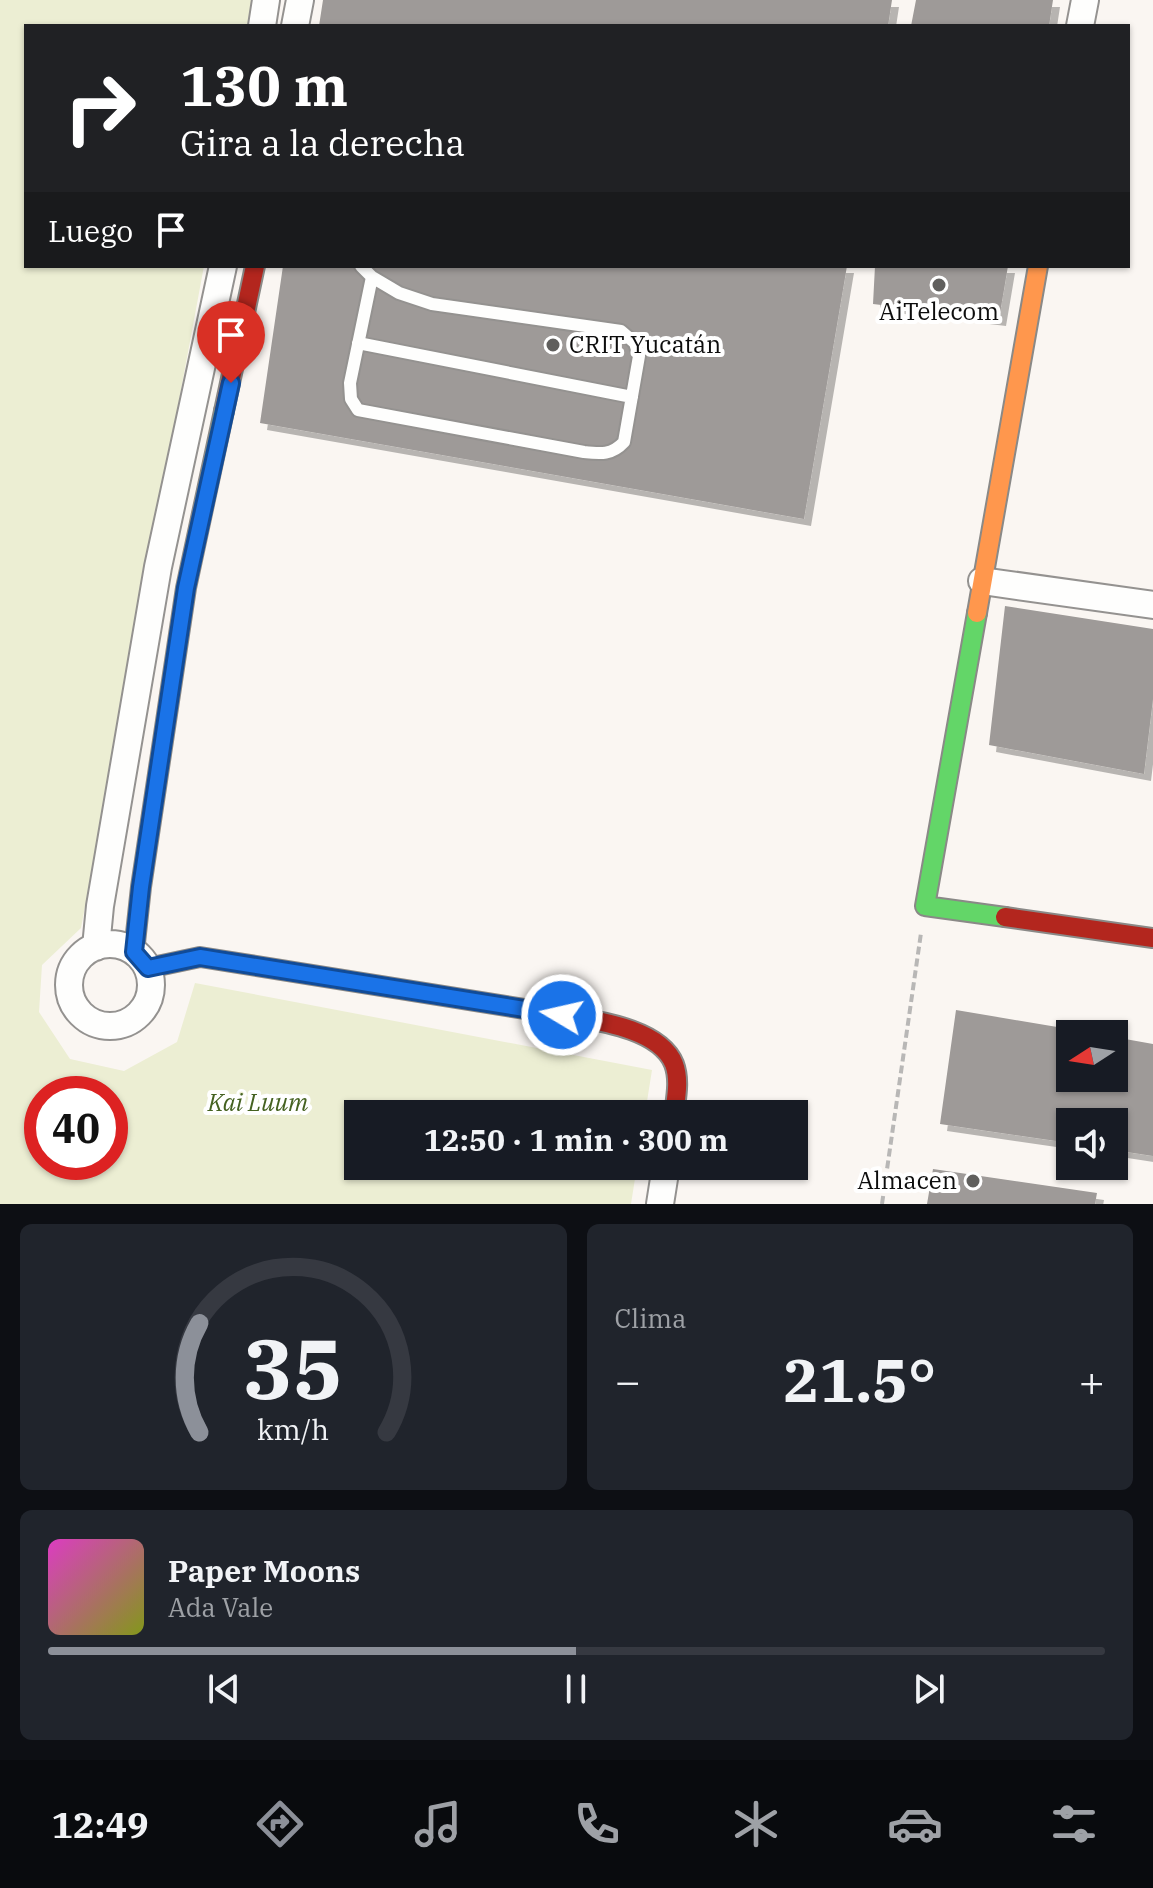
<!DOCTYPE html>
<html lang="es">
<head>
<meta charset="utf-8">
<style>
	:root { --surface:#171b24; --page:#20242c; --text:#f1f3f6; --muted:#9ea1a6; --line:#363941; --accent:#8c9099 }
	body { margin:0; font-family:"IBM Plex Serif",serif; background:var(--page); color:var(--text); height:100vh; display:flex; flex-direction:column; font-size:30px; white-space:nowrap }
	* { box-sizing:border-box; margin:0 }
	p { font-size:26px; color:var(--muted) }
	.icon { flex:none; width:44px; height:44px; fill:none; stroke:currentColor; stroke-width:2; stroke-linecap:round; stroke-linejoin:round }
	.map { position:relative; height:1204px; overflow:hidden }
	.side { display:flex; flex-direction:column; gap:20px; padding:20px; background:#0d0f14; flex:1 }
	.side>* { flex:none }
	.top-card { position:absolute; left:24px; top:24px; width:1106px; height:244px; border-radius:0px; box-shadow:0 2px 6px #0004; background:#202124; color:#fff; overflow:hidden }
	.needle { width:52px; rotate:258deg }
	.controls { position:absolute; left:1056px; top:1020px; display:grid; gap:16px }
	.controls a { display:grid; place-items:center; width:72px; height:72px; border-radius:0px; background:var(--surface); box-shadow:0 2px 6px #0004; font-size:40px }
	.speed { position:absolute; left:24px; top:1076px; display:flex; gap:16px; font-size:40px; font-weight:700; text-align:center }
	.speed>* { display:grid; place-content:center; width:104px; height:104px; border-radius:50%; background:var(--surface); box-shadow:0 2px 6px #0004; line-height:1 }
	.speed .limit { border:12px solid #d22; background:#fff; color:#111 }
	.pin { position:absolute; display:grid; place-items:center; width:68px; height:68px; color:#fff; margin:-82px -34px; border-radius:50% 50% 50% 0; rotate:-45deg; box-shadow:0 0 8px #0007 }
	.pin .icon { rotate:45deg }
	.me { position:absolute; width:88px; margin:-44px; rotate:279deg; stroke-linejoin:round; filter:drop-shadow(0 0 6px #0008) }
	.turn { display:flex; align-items:center; gap:28px; height:168px; padding:0 24px; font-size:36px }
	.turn .icon { width:104px; height:104px; stroke-width:2.5 }
	.turn b { display:block; font-size:56px; line-height:68px }
	.then { display:flex; align-items:center; height:76px; padding:0 24px; background:#0003; gap:16px; font-size:30px }
	.big { font-size:60px; font-weight:700; line-height:1.1 }
	.side .card { flex:1; display:flex; flex-direction:column; justify-content:center; gap:12px; min-width:0; padding:0 28px; border-radius:12px; background:var(--page) }
	.side .dial { align-items:center; gap:0 }
	.dial svg { height:208px; overflow:visible; fill:none; stroke:var(--line); stroke-width:7; stroke-linecap:round; text-anchor:middle }
	.dial text { fill:var(--text); stroke:none }
	.song { display:flex; align-items:center; gap:24px }
	.cover { width:96px; height:96px; border-radius:12px; background:linear-gradient(135deg,hsl(310 70% 55%),hsl(70 70% 35%)) }
	.played { height:8px; border-radius:4px; background:linear-gradient(90deg,var(--accent) 50%,var(--line) 50%) }
	.keys { display:flex; justify-content:space-around; direction:ltr }
	.heat { display:flex; justify-content:space-between; align-items:center; font-size:44px; direction:ltr }
	.side .tiles { flex:1; display:grid; gap:20px; grid-template-columns:1fr 1fr }
	.card:last-child { grid-column:span 2 }
	.trip { position:absolute; left:344px; top:1100px; width:464px; height:80px; border-radius:0px; background:var(--surface); box-shadow:0 2px 6px #0004; font-weight:700; line-height:80px; text-align:center }
	.tab-bar { display:flex; height:128px; justify-content:space-around; align-items:center; background:#090b0e; color:var(--muted) }
	.tab-bar .icon { width:56px; height:56px }
	.tab-bar .on { color:var(--accent) }
	.tab-bar b { font-size:36px; color:var(--text) }
	.map>svg:first-child { display:block }
</style>
</head>
<body>
<div class="map">
<svg width="1153" height="1204" viewBox="0 0 1153 1204">
	<defs>
		<filter id="shadow"><feDropShadow dx="7" dy="7" stdDeviation="0" flood-color="#0004"/></filter>
	</defs>
	<rect width="100%" height="100%" fill="#faf6f2"/>
	<path fill="#eceed3" fill-rule="evenodd" d="M0,0H253L248,26H26V266H204L81,928L42,965L39,1012L70,1059L124,1071L177,1042L195,983L652,1070L645,1114H358V1166H637L631,1204H0ZM42,1094H110V1162H42Z"/>
	<path fill="#9e9a98" filter="url(#shadow)" d="M323,0H892L888,26H319Z
		M916,0H1053L1049,26H911Z
		M283,266H847L804,519L260,423Z
		M875,266H1008L999,319L873,304Z
		M1005,606L1153,629V699L1144,774L989,745Z
		M956,1010L1087,1032L1070,1034V1078H1114V1037L1153,1044V1156L1114,1150V1122H1070V1143L940,1124Z
		M933,1169L1097,1193L1095,1204H927Z"/>
	<g fill="none" stroke-linecap="round" stroke-linejoin="round">
		<defs>
			<path id="lane" d="M361,266L372,277L399,293L432,304L621,331L635,343L639,356L624,442C612,455 601,454 584,452L358,410L351,399L350,383L372,277
				M358,343L632,397"/>
			<path id="street" d="M262,26L266,0
				M295,26L300,0
				M1080,26L1085,0
				M982,581L1153,605
				M69 985a41 41 0 1 1 82 0a41 41 0 1 1-82 0Z
				M96,947L100,906L158,567L223,266
				M660,1204L666,1166"/>
			<path id="fast" d="M977,613L925,906L1005,917
				M134,952L141,887L186,588L224,411"/>
			<path id="slow" d="M977,613L1038,266
				M148,968L200,957L575,1017"/>
			<path id="jam" d="M224,411L255,266
				M1005,917L1153,938
				M575,1017C605,1022 661,1031 674,1064C680,1080 676,1098 674,1114"/>
		</defs>
		<use href="#lane" stroke="#949290" stroke-width="16"/>
		<use href="#street" stroke="#949290" stroke-width="30"/>
		<use href="#fast" stroke="#8a8987" stroke-width="22"/>
		<use href="#slow" stroke="#8a8987" stroke-width="22"/>
		<use href="#jam" stroke="#8a8987" stroke-width="22"/>
		<path stroke="#b8b7b6" stroke-width="4" stroke-dasharray="8 4" stroke-linecap="butt" d="M882,1204L921,933"/>
		<use href="#lane" stroke="#fefefd" stroke-width="12"/>
		<use href="#street" stroke="#fefefd" stroke-width="26"/>
		<use href="#fast" stroke="#63d668" stroke-width="18"/>
		<use href="#slow" stroke="#ff974d" stroke-width="18"/>
		<use href="#jam" stroke="#b3261e" stroke-width="18"/>
	</g>
	<g fill="none" stroke-linecap="round" stroke-linejoin="round">
		<defs>
			<path id="route" d="M231,383L186,588L141,887L134,952L148,968L200,957L562,1015"/>
		</defs>
		<use href="#route" stroke="#114b97" stroke-width="20"/>
		<use href="#route" stroke="#1a73e8" stroke-width="14"/>
	</g>
	<g fill="#605f5d" stroke="#fff" stroke-width="3">
		<circle cx="939" cy="285" r="8"/>
		<circle cx="553" cy="345" r="8"/>
		<circle cx="973" cy="1181" r="8"/>
	</g>
	<g text-anchor="middle" stroke-width="8" stroke-linejoin="round" paint-order="stroke">
		<g font-size="24" fill="#0d0d0d" stroke="#fff">
			<text x="939" y="320">AiTelecom</text>
			<text x="569" y="353" text-anchor="start">CRIT Yucatán</text>
			<text x="957" y="1189" text-anchor="end">Almacen</text>
		</g>
		<g font-size="24" font-style="italic" fill="#456221" stroke="#fff">
			<text x="258" y="1111">Kai Luum</text>
		</g>
	</g>
</svg>
<div class="controls">
<a><svg class="needle" viewBox="-14 -14 28 28"><path d="M0-13l5 13h-10z" fill="#e53935"/><path d="M0 13l5-13h-10z" fill="#9ea1a6"/></svg></a>
<a><svg class="icon" aria-label="sound" viewBox="0 0 24 24"><path d="M4 9h4l5-4v14l-5-4H4zM17 9q2 3 0 6"/></svg></a>
</div>
<div class="speed"><div class="limit">40</div></div>
<div class="pin" style="left:231px;top:383px;background:#d93025"><svg class="icon" aria-label="arrive" viewBox="0 0 24 24"><path d="M6 21V4h12l-3 4 3 4H6"/></svg></div>
<svg class="me" style="left:562px;top:1015px" viewBox="-20 -20 40 40"><circle r="17" fill="#1a73e8" stroke="#fff" stroke-width="3"/><path d="M0-11L8 9 0 5-8 9z" fill="#fff"/></svg>
<div class="trip">12:50 · 1 min · 300 m</div>
<div class="top-card">
<div class="turn"><svg class="icon" aria-label="right" viewBox="0 0 24 24"><path d="M7 20v-9h11M14 6l5 5-5 5"/></svg><div><b>130 m</b>Gira a la derecha</div></div>
<div class="then">Luego<svg class="icon" aria-label="arrive" viewBox="0 0 24 24"><path d="M6 21V4h12l-3 4 3 4H6"/></svg></div>
</div>
</div>
<section class="side">
<div class="tiles">
<div class="card dial"><svg viewBox="0 0 100 80">
<path d="M14 69A42 42 0 1 1 86 69"/>
<path d="M14 69A42 42 0 0 1 14 27" stroke="#8c9099"/>
<text x="50" y="56" font-size="32" font-weight="700">35</text>
<text x="50" y="72" font-size="11">km/h</text>
</svg></div>
<div class="card"><p>Clima</p>
<div class="heat"><a>−</a><b class="big">21.5°</b><a>+</a></div>
</div>
<div class="card">
<div class="song"><i class="cover"></i><div><b>Paper Moons</b><p>Ada Vale</p></div></div>
<div class="played"></div>
<div class="keys"><svg class="icon" aria-label="previous" viewBox="0 0 24 24"><path d="M18 5L8 12l10 7zM5 5v14"/></svg><svg class="icon" aria-label="pause" viewBox="0 0 24 24"><path d="M8 5v14M16 5v14"/></svg><svg class="icon" aria-label="next" viewBox="0 0 24 24"><path d="M6 5l10 7-10 7zM19 5v14"/></svg></div>
</div>
</div>
</section>
<nav class="tab-bar">
<b>12:49</b>
<svg class="icon on" aria-label="directions" viewBox="0 0 24 24"><path d="M12 3l9 9-9 9-9-9zM9 14v-3h6M13 9l2 2-2 2"/></svg>
<svg class="icon" aria-label="music" viewBox="0 0 24 24"><path d="M9 18V5l10-2v13"/><circle cx="6" cy="18" r="3"/><circle cx="16" cy="16" r="3"/></svg>
<svg class="icon" aria-label="phone" viewBox="0 0 24 24"><path d="M5 4h4l2 5-3 2q2 4 5 5l2-3 5 2v4C11 20 4 13 5 4z"/></svg>
<svg class="icon" aria-label="climate" viewBox="0 0 24 24"><path d="M12 3v18M4 7l16 10M4 17L20 7"/></svg>
<svg class="icon" aria-label="car" viewBox="0 0 24 24"><path d="M5 17H2v-5l4-1 3-4h7l3 4 3 1v5h-3M9 17h6M6 11h13"/><circle cx="7" cy="17" r="2"/><circle cx="17" cy="17" r="2"/></svg>
<svg class="icon" aria-label="filters" viewBox="0 0 24 24"><path d="M4 7h16M4 17h16"/><circle cx="9" cy="7" r="2"/><circle cx="15" cy="17" r="2"/></svg>
</nav>
</body>
</html>
